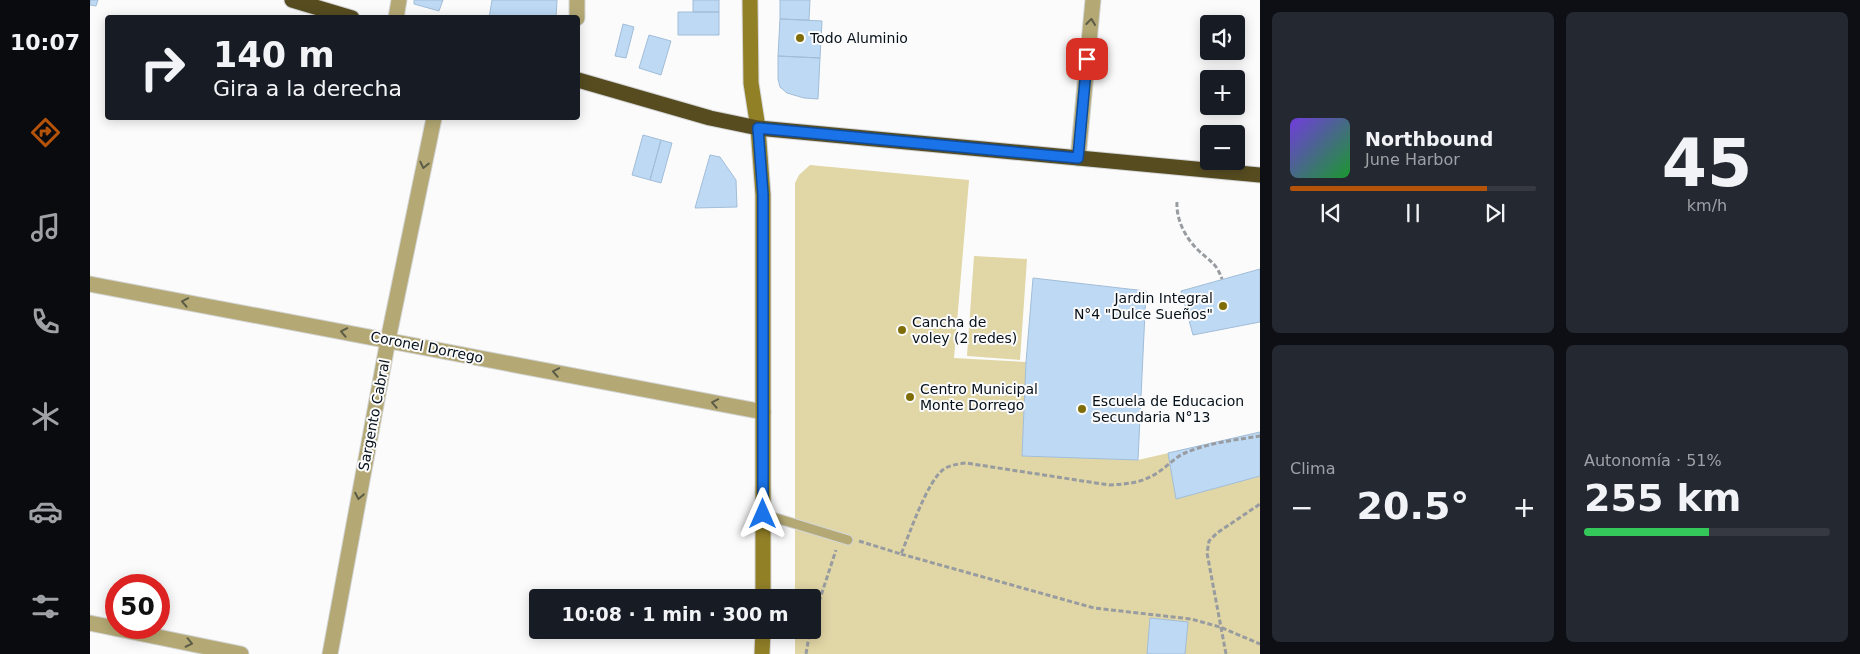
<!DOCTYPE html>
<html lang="es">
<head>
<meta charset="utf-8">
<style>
	:root { --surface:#171b24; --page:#242831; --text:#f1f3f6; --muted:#9ea1a6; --line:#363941; --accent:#b45309 }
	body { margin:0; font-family:"DejaVu Sans",sans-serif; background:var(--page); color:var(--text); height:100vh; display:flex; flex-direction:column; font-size:19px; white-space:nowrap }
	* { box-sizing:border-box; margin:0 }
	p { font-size:16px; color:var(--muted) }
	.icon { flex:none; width:28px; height:28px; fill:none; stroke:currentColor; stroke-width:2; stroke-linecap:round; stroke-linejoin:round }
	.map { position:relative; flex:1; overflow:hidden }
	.details { display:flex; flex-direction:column; gap:12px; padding:12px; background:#0d0f14; width:600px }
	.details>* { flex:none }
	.hud { position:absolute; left:15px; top:15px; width:475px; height:105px; border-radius:5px; box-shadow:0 2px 12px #0003; background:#171b24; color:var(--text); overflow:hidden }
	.tools { position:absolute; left:1110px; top:15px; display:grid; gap:10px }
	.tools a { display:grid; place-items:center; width:45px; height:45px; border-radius:5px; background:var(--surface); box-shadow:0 2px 12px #0003; font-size:25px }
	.speed { position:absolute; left:15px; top:574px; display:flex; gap:10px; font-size:25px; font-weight:700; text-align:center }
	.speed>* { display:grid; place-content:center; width:65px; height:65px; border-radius:50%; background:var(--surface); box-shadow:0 2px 12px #0003; line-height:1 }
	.speed .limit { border:8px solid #d22; background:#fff; color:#111 }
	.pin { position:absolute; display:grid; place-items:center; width:42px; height:42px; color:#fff; margin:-21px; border-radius:10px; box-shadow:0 2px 8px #0006 }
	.me { position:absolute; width:55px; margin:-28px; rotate:0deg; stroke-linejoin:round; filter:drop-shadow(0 0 4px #0008) }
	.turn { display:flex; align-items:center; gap:18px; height:105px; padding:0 25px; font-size:22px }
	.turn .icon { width:65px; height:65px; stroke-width:2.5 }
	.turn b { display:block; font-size:35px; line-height:42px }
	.big { font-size:38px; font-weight:700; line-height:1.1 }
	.details .card { flex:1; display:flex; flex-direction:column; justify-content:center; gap:8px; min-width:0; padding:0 18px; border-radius:8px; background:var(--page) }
	.details .dial { align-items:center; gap:0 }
	.dial b { font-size:65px; line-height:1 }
	.song { display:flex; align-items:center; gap:15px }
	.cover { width:60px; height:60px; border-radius:8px; background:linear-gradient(135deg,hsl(260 70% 55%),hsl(130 70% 35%)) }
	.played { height:5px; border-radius:2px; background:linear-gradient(90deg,var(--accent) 80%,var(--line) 80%) }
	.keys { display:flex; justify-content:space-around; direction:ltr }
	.heat { display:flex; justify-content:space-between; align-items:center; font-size:28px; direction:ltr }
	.charge { height:8px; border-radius:4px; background:linear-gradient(90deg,#34c759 51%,var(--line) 0) }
	.details .tiles { flex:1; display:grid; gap:12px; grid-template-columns:repeat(2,1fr) }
	.trip { position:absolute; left:439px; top:589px; width:292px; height:50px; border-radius:5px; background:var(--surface); box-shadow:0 2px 12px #0003; font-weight:700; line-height:50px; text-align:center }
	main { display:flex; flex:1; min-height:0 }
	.menu { display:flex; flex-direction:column; width:90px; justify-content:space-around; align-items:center; background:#090b0e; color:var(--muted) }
	.menu .icon { width:35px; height:35px }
	.menu .selected { color:var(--accent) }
	.menu b { font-size:22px; color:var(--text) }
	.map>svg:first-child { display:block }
</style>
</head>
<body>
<main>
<nav class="menu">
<b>10:07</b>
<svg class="icon selected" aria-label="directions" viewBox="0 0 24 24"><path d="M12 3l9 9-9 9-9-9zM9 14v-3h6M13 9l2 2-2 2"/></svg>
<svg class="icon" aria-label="music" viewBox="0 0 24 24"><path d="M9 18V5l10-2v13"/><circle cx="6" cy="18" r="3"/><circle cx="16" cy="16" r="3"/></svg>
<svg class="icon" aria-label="phone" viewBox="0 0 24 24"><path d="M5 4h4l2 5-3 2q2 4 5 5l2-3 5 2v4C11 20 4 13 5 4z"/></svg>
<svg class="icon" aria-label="climate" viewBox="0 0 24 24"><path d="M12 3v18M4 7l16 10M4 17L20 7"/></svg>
<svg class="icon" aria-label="car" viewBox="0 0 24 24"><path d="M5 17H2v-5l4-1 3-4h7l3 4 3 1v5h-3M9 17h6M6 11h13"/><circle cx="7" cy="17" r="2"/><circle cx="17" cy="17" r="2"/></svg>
<svg class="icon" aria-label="filters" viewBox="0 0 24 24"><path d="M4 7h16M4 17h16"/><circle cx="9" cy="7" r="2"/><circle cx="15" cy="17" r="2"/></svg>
</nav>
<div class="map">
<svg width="1170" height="654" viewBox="0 0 1170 654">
	<rect width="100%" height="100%" fill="#fbfbfb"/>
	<path fill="#e1d6a5" d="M720,165L879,180L864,358L936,362L932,456L1048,460L1170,432V654H705V630H722V598L705,597V183L709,175Z
		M884,256L937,259L930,360L877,356Z"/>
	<path fill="#bdd9f4" stroke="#a2bdd8" d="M0,0H8L6,6L0,5Z
		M324,0H353L349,11L324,4Z
		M402,0H467L466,18H399Z
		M603,0H629V12H603Z
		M690,0H720L719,20L690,19Z
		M588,12H629V35H588Z
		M690,19L732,21L730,58L688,56Z
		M533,24L544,27L536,58L525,56Z
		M559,35L581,41L571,75L549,68Z
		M688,56L730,58L728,99L714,98L697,93L690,87L688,79Z
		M553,135L571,140L560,180L542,175Z
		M571,140L582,143L571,183L560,180Z
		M620,155L630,157L646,180L647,207L605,208Z
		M1170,269V322L1103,335L1091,291Z
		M943,278L1056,291L1048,460L932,456L936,362Z
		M1170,432V476L1086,499L1078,453Z
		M1060,618L1098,622L1095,654H1057Z"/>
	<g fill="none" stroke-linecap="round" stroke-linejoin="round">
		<defs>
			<path id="lane" d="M673,514L758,540"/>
			<path id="street" d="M306,18L309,0
				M487,18V0
				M988,158L1003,0
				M0,284L673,412
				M0,623L151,654
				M240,654L298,340L344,118"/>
			<path id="secondary" d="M660,0L661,83L668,128L673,195V598
				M672,654L673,630"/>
			<path id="highway" d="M202,0L262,18
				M488,80L620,118L668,128L1170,175"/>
		</defs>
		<use href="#lane" stroke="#d4d5d7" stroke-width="11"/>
		<use href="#street" stroke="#d4d5d7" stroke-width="17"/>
		<use href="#secondary" stroke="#d4d5d7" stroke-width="17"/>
		<use href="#highway" stroke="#d4d5d7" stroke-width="17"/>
		<path stroke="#989ca0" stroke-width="3" stroke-dasharray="5 2.5" stroke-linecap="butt" d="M1087,202C1086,219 1095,237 1107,249C1119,261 1126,262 1132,279
			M769,541L811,554C820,533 837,481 854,469C860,465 868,464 876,463L1019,485C1037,484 1052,483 1067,473C1077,467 1085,457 1095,453C1118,443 1145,440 1170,436
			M811,554L1004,608L1101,619L1130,627L1170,644
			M722,623L746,550
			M716,654L720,630
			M1136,654L1117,553L1119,541L1127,533L1170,504"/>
		<use href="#lane" stroke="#b4a974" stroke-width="9"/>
		<use href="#street" stroke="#b4a974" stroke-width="15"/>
		<use href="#secondary" stroke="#928027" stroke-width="15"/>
		<use href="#highway" stroke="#564c20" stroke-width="15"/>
	</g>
	<defs><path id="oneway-chevron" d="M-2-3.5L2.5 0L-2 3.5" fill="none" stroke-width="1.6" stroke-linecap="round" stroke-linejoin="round" transform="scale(1.25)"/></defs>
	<g stroke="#5d5c46">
		<use href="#oneway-chevron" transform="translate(1001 22) rotate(-84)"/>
		<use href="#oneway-chevron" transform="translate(334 165) rotate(102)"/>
		<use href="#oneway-chevron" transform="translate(95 302) rotate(-169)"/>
		<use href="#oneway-chevron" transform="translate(254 332) rotate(-169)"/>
		<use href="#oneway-chevron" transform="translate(466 372) rotate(-169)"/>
		<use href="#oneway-chevron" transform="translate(625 403) rotate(-169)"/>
		<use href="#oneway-chevron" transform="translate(269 496) rotate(101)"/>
		<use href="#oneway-chevron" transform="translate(99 643) rotate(12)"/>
	</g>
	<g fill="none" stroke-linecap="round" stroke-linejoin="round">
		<defs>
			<path id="route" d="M673,514V195L668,128L988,158L997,59"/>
		</defs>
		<use href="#route" stroke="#114b97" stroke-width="12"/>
		<use href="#route" stroke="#1a73e8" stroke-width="9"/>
	</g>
	<g fill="#7f6d07" stroke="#fbfbfb" stroke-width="2">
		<circle cx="710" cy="38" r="5"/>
		<circle cx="1133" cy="306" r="5"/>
		<circle cx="812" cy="330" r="5"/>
		<circle cx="820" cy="397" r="5"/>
		<circle cx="992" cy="409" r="5"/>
	</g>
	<g text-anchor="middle" stroke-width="4" stroke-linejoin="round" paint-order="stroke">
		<g font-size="14" fill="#061019" stroke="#fbfbfb" text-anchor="start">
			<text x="720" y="43">Todo Aluminio</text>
			<text x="1123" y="303" text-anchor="end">Jardin Integral<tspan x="1123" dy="16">N°4 "Dulce Sueños"</tspan></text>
			<text x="822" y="327">Cancha de<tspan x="822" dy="16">voley (2 redes)</tspan></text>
			<text x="830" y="394">Centro Municipal<tspan x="830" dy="16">Monte Dorrego</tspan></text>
			<text x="1002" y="406">Escuela de Educacion<tspan x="1002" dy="16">Secundaria N°13</tspan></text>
		</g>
		<g font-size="14" fill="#061019" stroke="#fbfbfb">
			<text transform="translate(337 347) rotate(11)" y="5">Coronel Dorrego</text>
			<text transform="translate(284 415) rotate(-79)" y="5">Sargento Cabral</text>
		</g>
	</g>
</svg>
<div class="tools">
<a><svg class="icon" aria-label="sound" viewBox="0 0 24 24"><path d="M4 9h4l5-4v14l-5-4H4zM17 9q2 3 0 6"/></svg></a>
<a>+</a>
<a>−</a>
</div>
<div class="speed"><div class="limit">50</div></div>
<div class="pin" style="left:997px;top:59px;background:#d93025"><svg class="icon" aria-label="arrive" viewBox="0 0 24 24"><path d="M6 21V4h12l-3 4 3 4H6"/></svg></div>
<svg class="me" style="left:673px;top:514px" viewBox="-20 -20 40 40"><path d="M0-17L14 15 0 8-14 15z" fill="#1a73e8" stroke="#fff" stroke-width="4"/></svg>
<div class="trip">10:08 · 1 min · 300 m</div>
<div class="hud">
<div class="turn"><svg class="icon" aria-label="right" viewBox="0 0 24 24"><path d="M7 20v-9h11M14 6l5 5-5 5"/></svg><div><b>140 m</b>Gira a la derecha</div></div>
</div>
</div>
<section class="details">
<div class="tiles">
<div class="card">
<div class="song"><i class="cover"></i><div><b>Northbound</b><p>June Harbor</p></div></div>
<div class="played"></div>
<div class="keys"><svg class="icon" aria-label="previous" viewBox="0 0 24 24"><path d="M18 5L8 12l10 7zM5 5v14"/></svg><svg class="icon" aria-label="pause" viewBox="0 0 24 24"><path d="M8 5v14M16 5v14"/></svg><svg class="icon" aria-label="next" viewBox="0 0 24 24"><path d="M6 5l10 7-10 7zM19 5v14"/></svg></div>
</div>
<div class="card dial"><b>45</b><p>km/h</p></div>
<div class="card"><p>Clima</p>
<div class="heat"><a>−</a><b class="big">20.5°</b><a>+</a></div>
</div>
<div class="card"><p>Autonomía · 51%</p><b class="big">255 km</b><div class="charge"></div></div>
</div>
</section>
</main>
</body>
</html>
